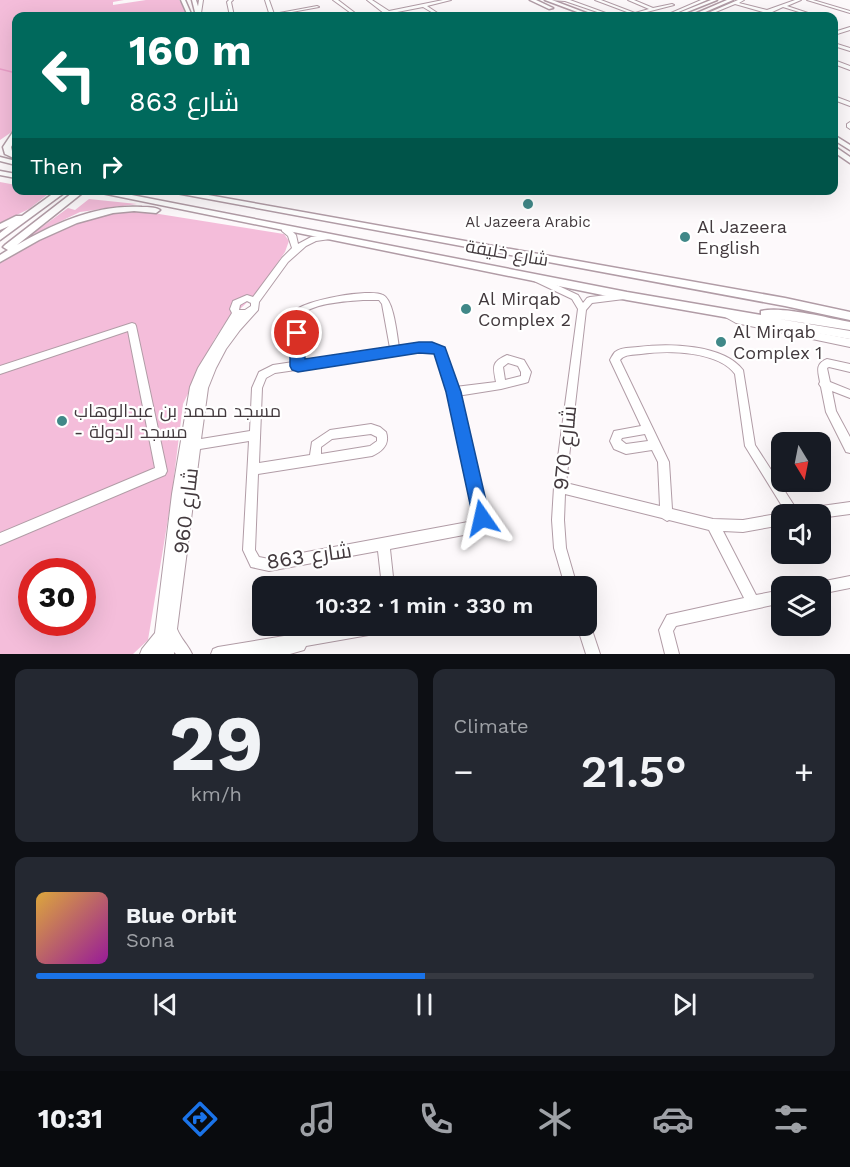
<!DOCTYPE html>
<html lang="en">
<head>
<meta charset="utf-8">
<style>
	:root { --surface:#171b24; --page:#242831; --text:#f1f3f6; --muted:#9ea1a6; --line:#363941; --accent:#1a73e8 }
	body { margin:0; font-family:"Work Sans",Cairo,sans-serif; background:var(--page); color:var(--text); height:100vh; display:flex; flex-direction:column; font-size:22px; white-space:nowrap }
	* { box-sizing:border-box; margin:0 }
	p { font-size:20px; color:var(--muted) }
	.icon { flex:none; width:33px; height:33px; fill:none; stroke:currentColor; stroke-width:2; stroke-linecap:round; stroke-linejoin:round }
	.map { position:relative; height:654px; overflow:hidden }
	.side { display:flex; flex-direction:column; gap:15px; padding:15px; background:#0d0f14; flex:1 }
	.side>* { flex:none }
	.top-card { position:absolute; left:12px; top:12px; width:826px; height:183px; border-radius:12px; box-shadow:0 6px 24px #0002; background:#00695c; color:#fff; overflow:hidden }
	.needle { width:39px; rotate:170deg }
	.fabs { position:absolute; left:771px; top:432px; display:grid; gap:12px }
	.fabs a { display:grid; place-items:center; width:60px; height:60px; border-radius:12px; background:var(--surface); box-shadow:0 6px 24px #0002; font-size:30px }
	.speed { position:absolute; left:18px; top:558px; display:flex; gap:12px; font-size:30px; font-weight:700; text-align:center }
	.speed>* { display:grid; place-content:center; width:78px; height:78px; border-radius:50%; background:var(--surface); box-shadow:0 6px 24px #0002; line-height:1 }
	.speed .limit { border:9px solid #d22; background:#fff; color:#111 }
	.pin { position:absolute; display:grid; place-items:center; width:51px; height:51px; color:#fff; margin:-26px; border:3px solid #fff; border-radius:50%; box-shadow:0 2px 6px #0007 }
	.me { position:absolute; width:66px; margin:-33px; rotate:349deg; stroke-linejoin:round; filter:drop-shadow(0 0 4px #0008) }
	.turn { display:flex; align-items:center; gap:21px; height:126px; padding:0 18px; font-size:27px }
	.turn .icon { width:78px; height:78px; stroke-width:2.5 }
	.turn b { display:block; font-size:42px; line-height:51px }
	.then { display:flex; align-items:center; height:57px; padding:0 18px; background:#0003; gap:12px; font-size:22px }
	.big { font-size:45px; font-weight:600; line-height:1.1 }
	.side .card { flex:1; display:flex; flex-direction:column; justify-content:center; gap:9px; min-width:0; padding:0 21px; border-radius:12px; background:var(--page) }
	.side .dial { align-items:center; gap:0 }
	.dial b { font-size:78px; line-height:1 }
	.song { display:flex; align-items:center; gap:18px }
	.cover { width:72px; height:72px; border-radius:9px; background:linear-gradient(135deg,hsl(40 70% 55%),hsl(300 70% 35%)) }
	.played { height:6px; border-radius:3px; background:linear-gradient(90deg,var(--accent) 50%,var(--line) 50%) }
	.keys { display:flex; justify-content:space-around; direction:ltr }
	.heat { display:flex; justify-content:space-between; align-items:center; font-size:33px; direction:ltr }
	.side .tiles { flex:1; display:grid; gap:15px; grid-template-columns:1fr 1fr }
	.card:last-child { grid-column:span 2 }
	.trip { position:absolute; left:252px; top:576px; width:345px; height:60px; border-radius:12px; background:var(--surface); box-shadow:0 6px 24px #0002; font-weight:600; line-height:60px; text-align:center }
	.tabs { display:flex; height:96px; justify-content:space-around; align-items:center; background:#090b0e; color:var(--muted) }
	.tabs .icon { width:42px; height:42px }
	.tabs .on { color:var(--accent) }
	.tabs b { font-size:27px; color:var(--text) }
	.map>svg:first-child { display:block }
</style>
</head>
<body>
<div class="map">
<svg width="850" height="654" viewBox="0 0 850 654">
	<rect width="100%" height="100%" fill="#fdf9fb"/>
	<path fill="#f4bdda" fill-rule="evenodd" d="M0,0H124L113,2V5L146,0H179L184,4L186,16H16V129L0,140Z
		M0,182L16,185V190L52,191L29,209L0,223Z
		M89,199L137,204L80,212L28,237L68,208L75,210Z
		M134,210L284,234L289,241L285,252L256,294L226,322L214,340L183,404L171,501L148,640L133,654H0V261L67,224L101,214ZM32,572H82V622H32Z"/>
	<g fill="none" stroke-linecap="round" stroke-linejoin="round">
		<path stroke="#ea9ec8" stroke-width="1.5" d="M0,69L16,73"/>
		<defs>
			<path id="minor" d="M199,0H203L201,13L199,14L197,13Z
				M229,0H233L231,2L234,16H230L227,2Z
				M265,0H269L274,14L317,6L319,7L270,16Z
				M333,0H338L359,16H355Z
				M367,0H372L389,11L443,0H451L427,6L442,16H438L423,7L392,13L394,15L392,16L385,14Z
				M550,0H570L614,16H609L565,1Z
				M595,0H601L635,13L649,9L628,0H634L653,8L672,4L674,5L635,15Z
				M701,0H707L669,16H664Z
				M738,0H744L739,3L767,10L795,0H801L787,6L817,16H812L783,7L770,13L753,16V15L763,12L735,4L706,16H701Z
				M807,0H813L850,11V13Z
				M850,27V30L834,35V32Z
				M834,43L850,48V51L834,46Z
				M834,60L850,66V70L834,64Z
				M834,96L850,102V106L834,100Z
				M850,122V129L847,127V124Z
				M282,227H288L296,235L298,244L311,237L327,235L331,237L330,239L316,241L306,246L288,262L259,302L258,310L240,330L226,349L216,368L208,388L201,439L250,431L252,388L259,372L273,365L293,362C292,349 287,323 294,312C302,300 371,288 383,295C394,300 397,336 399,347C446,341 444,343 455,387L496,382C493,367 491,362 507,355L524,360L531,372L528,382L525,383L501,389L457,396L487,512L484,527L469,534L390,549L394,586H382L378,551L269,571L251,567L243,550L249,441L200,449L177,629C181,639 188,645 192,654H176L174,652V654H140L142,649L155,633L172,494L190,387L198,368L232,313L230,309L233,301L247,295L253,297L282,258L292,248L288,236L282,231ZM363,300H379L382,304L390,348L302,361C301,348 297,331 301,318C305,303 349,301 363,300ZM247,301L251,303V306L245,310H239L240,305ZM426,351L433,352L439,358L475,512L474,519L468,522L269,559L259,557L255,550L258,474L372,456C383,451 390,444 386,432L380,427L371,424L330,430L312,442L310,455L259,463L262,388L266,378L275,373ZM508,363L518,366L521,372V376L505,380L503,367ZM371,434L377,437V441L370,446L321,454V447L332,439Z
				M535,275L578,295L583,303L587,298L590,297L624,293L628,296L624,299L592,303L586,310L566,483L660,506L658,462L652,450L626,454L614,449L610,441L614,431L641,426L610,360C611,358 614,353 615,352C621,347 631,348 638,347C668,343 723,344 743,370L755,445L797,510L799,514H787L745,446L735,374C718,351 668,350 641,354C633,355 625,354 620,360L669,462L672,509L713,519L743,520L782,513L785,514H782V525L743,532L723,531L756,595L782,590V603L676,626L673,631L679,654H665L659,630L667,615L744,598L709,530L669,520L667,521L662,518L565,494L564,520L566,548L577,586H565L554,548L552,520L554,487L578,309L572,299L532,280L531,278ZM645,434L648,441L626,444L621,440L622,438Z
				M723,309L738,317L850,339V347L736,323L720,314L719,312L720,310Z
				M132,323L135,324L136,326L167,471L165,475L0,545V533L155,468L128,331L0,374V366Z
				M827,359L850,364V372L829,367L827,368L830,382L850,390V398L832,391L836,411L850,437V453L846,452L826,412L821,387L819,384L820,382C818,371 815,364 827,359Z
				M850,502V514L820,518V514H801L803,510L807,508Z
				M850,576V588L820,594V586H814L815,583Z
				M586,620L589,621L600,654H586L577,626H586Z
				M344,626H387L385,631L380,633L306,646L304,650L290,654H211L213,649L218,647Z"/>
			<path id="major" d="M181,0H185L192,16H188Z
				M192,0H196L201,16H196Z
				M530,0H536L553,8L549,9Z
				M545,0H552L594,16H588Z
				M711,0H717L677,16H671Z
				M727,0H733L696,16H690Z
				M13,132H16V138L11,147L12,151L16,154V159L5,154L3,147Z
				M834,135L850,145V150L834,140Z
				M834,146L850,157V163L834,152Z
				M0,157L16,161V165L0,161Z
				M0,171L16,174V178L0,175Z
				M58,190H68L0,240V233L9,226L0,230V224L16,216H22Z
				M76,190H86L17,245C55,223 97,204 142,207C149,207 155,207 160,210L156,213L134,211L113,213L77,223L39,240L0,262V255L8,250L3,247L5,245Z
				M87,190H106L627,292L761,315V311C783,306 827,318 850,322V330L779,319L850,331V339L627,300Z
				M160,190H180L785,298L850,312V320L785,306Z"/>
		</defs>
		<use href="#minor" stroke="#b19ca6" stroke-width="2"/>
		<use href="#major" stroke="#b19ca6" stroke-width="3"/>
		<use href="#minor" fill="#fff" fill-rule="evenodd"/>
		<use href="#major" fill="#fff" fill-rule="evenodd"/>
	</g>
	<path fill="#1a73e8" stroke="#114b97" stroke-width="1.5" d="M297,328L304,333L305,359L419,342H432L445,347L461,392L490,518L488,524L482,527L475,524L473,518L446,392L434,354L419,353L298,372L292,370L290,366V333Z"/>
	<g fill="#408888" stroke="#fff" stroke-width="2">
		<circle cx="528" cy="204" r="6"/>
		<circle cx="685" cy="237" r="6"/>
		<circle cx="466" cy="309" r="6"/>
		<circle cx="721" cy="342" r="6"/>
		<circle cx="62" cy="421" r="6"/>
	</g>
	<g text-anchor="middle" stroke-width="4.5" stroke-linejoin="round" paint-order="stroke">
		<g font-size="15" fill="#433a3e" stroke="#fff">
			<text x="528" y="227">Al Jazeera Arabic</text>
		</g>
		<g font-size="18" fill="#433a3e" stroke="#fff" text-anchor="start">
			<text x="697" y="233">Al Jazeera<tspan x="697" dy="21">English</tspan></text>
			<text x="478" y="305">Al Mirqab<tspan x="478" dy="21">Complex 2</tspan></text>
			<text x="733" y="338">Al Mirqab<tspan x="733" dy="21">Complex 1</tspan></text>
			<text x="74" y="417">مسجد محمد بن عبدالوهاب<tspan x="74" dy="21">- مسجد الدولة</tspan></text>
		</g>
		<g font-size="18" fill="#433a3e" stroke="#fff">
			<text transform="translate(507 253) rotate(10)" y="6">شارع خليفة</text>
		</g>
		<g font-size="21" fill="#433a3e" stroke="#fff">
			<text transform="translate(565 448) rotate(-84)" y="7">شارع 970</text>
			<text transform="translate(186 511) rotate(-83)" y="7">شارع 960</text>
			<text transform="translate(309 556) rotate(-8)" y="7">شارع 863</text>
		</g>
	</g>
</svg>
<div class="fabs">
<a><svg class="needle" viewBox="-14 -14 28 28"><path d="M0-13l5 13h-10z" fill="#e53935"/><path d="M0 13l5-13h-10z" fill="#9ea1a6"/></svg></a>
<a><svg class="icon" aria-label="sound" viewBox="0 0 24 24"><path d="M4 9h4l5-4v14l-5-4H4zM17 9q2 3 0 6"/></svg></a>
<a><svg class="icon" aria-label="layers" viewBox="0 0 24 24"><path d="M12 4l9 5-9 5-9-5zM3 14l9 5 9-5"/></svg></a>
</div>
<div class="speed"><div class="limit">30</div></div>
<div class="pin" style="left:297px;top:333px;background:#d93025"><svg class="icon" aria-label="arrive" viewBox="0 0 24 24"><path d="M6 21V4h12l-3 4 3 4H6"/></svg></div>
<svg class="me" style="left:482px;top:518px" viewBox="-20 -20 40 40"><path d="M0-17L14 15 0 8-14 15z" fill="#1a73e8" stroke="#fff" stroke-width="4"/></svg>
<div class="trip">10:32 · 1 min · 330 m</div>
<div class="top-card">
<div class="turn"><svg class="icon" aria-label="left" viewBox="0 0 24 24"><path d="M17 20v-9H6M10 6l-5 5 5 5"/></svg><div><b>160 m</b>شارع 863</div></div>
<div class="then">Then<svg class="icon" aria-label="right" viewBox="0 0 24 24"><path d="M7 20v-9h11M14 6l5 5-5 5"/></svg></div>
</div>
</div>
<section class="side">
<div class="tiles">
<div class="card dial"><b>29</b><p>km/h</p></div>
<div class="card"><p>Climate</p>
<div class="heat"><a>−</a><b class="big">21.5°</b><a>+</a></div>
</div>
<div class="card">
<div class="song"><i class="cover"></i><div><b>Blue Orbit</b><p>Sona</p></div></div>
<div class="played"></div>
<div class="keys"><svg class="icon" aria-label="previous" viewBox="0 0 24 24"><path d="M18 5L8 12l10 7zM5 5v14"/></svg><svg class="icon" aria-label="pause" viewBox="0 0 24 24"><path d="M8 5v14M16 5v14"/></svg><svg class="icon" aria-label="next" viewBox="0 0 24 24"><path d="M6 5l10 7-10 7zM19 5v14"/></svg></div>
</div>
</div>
</section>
<nav class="tabs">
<b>10:31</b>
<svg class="icon on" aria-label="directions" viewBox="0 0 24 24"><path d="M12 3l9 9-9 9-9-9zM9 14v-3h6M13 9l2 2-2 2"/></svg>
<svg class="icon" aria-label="music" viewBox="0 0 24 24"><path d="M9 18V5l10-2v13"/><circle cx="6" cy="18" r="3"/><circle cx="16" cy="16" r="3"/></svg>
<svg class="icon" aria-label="phone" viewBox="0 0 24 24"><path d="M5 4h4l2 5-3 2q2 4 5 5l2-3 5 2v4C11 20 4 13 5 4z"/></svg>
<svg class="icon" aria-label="climate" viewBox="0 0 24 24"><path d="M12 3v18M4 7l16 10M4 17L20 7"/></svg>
<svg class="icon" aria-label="car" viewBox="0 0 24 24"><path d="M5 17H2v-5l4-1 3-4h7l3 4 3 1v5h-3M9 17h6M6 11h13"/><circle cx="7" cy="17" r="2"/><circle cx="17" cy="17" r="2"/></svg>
<svg class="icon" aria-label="filters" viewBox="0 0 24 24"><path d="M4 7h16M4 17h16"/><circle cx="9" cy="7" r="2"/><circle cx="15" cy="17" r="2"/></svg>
</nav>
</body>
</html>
